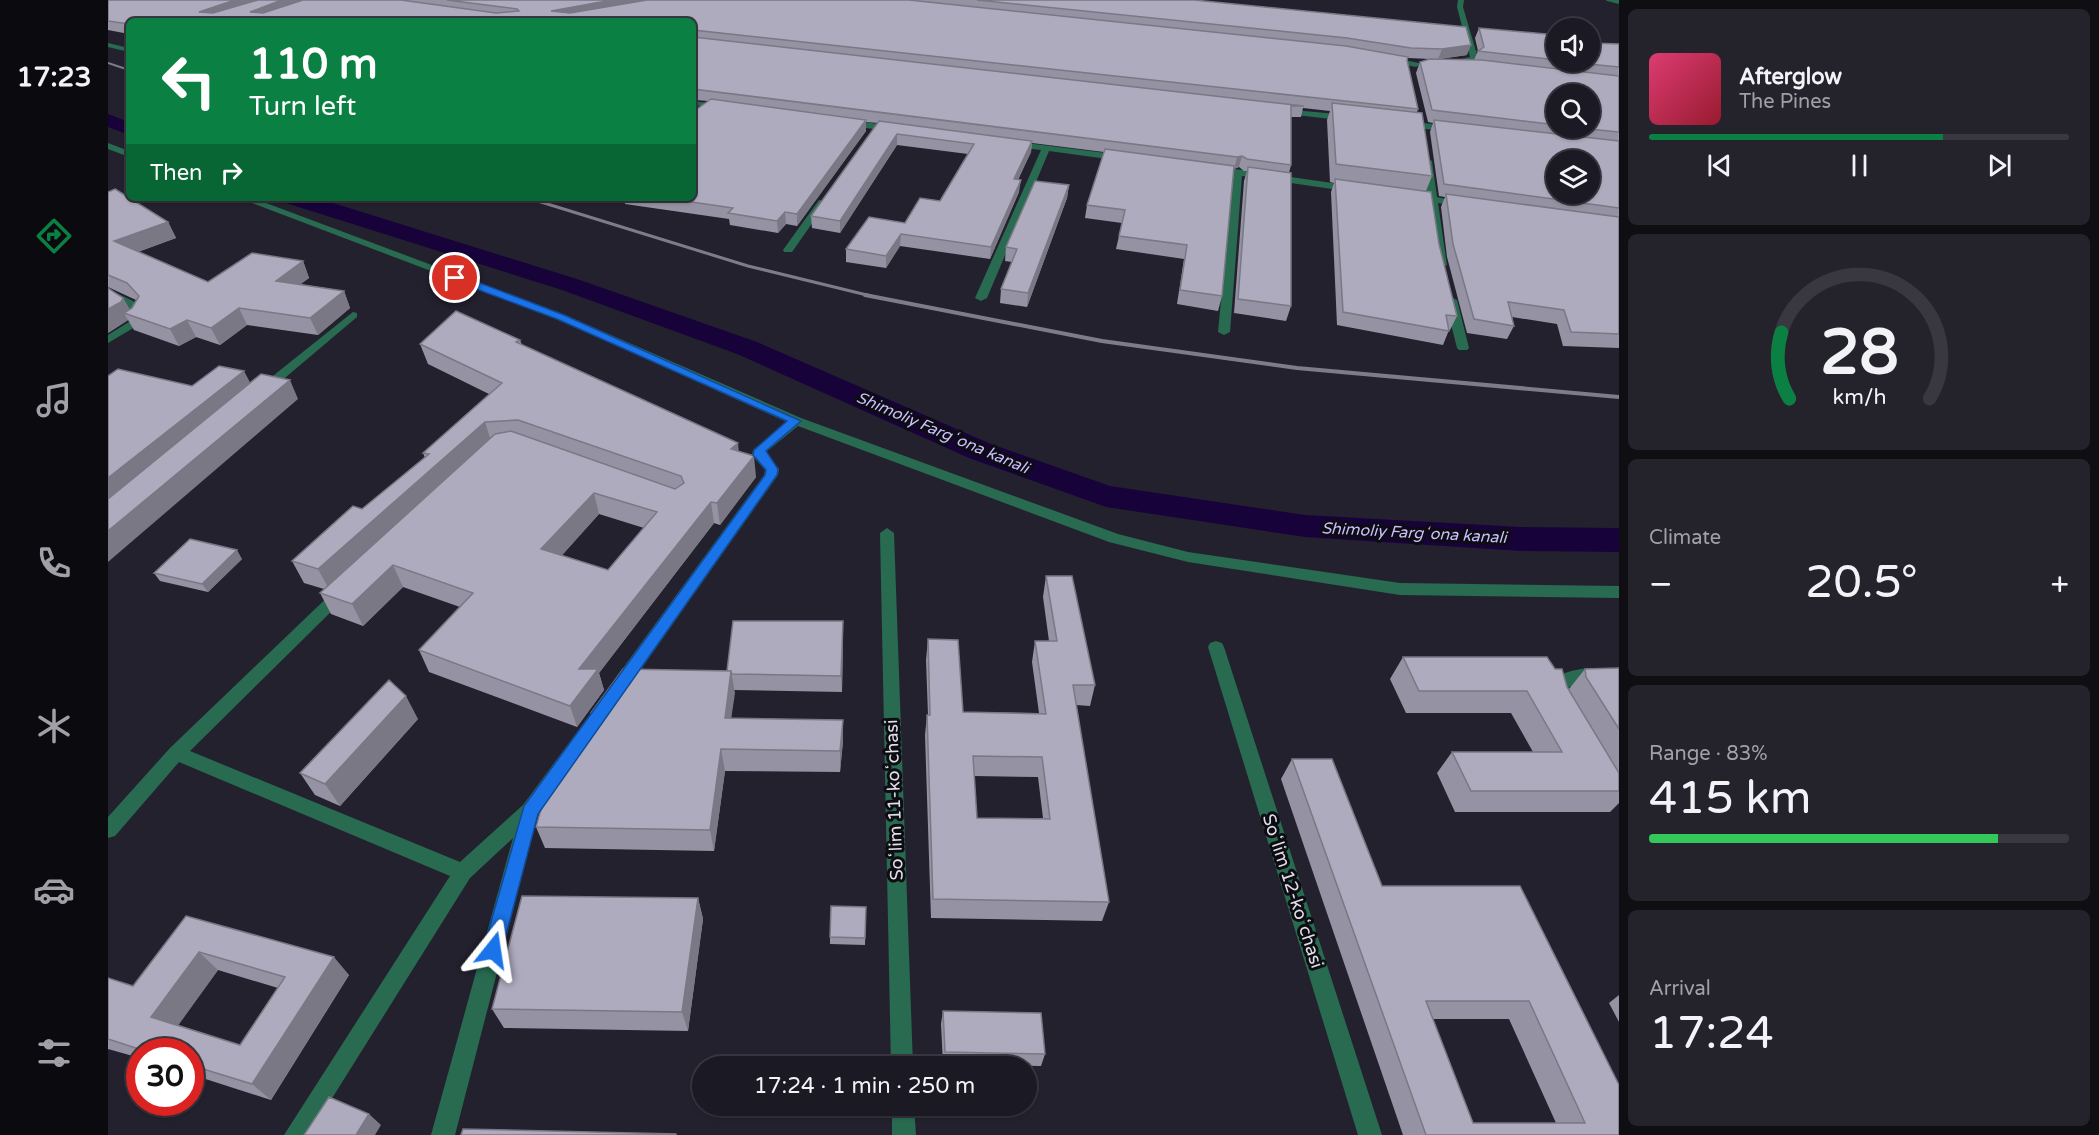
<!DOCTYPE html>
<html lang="en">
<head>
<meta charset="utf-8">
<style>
	:root { --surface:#1b1923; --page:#24222b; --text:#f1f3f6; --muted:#a0a0a6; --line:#393841; --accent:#0b8043 }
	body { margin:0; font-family:"Varela Round",sans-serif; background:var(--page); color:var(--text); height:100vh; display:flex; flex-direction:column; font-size:22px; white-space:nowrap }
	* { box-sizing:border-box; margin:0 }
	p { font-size:20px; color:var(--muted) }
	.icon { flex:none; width:33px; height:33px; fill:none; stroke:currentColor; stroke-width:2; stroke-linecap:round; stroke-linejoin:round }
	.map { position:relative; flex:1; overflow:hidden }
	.sheet { display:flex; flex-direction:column; gap:9px; padding:9px; background:#0f0e13; width:480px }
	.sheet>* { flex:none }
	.hud { position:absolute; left:18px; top:18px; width:570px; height:183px; border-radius:9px; box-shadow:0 2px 4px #0004,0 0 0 2px var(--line); background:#0b8043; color:#fff; overflow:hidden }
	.fabs { position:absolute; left:1438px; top:18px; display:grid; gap:12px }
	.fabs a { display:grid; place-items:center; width:54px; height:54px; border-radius:50%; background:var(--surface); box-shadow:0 2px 4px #0004,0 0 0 2px var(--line); font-size:30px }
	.speed { position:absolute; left:18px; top:1038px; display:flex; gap:12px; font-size:30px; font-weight:700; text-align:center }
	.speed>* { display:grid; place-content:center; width:78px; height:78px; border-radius:50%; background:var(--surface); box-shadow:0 2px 4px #0004,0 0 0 2px var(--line); line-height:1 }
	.speed .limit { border:9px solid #d22; background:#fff; color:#111 }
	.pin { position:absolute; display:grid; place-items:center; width:51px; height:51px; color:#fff; margin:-26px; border:3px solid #fff; border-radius:50%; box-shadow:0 2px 6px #0007 }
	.me { position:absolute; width:66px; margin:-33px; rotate:15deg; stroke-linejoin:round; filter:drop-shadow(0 0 4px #0008) }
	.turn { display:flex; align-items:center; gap:21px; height:126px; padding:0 24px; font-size:27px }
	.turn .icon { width:78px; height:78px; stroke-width:2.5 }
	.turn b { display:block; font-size:42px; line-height:51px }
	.then { display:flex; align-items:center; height:57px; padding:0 24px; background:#0003; gap:12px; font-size:22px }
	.big { font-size:45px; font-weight:600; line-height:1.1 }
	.sheet .widget { flex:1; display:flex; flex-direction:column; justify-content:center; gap:9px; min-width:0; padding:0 21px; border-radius:9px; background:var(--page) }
	.sheet .dial { align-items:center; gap:0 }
	.dial svg { height:156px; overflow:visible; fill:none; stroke:var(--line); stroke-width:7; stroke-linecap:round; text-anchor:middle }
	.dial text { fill:var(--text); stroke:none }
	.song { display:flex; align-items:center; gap:18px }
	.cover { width:72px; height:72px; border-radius:9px; background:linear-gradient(135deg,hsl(340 70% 55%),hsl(350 70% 35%)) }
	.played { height:6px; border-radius:3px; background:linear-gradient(90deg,var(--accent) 70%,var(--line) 70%) }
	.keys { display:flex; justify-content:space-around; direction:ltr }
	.heat { display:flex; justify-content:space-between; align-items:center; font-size:33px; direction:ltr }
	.charge { height:9px; border-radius:4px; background:linear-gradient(90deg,#34c759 83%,var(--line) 0) }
	.trip { position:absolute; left:584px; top:1056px; width:345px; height:60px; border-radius:30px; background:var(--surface); box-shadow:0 2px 4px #0004,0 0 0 2px var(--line); font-weight:600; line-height:60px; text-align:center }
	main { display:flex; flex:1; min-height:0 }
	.tab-bar { display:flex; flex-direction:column; width:108px; justify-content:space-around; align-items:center; background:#0b0a0e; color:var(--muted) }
	.tab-bar .icon { width:42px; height:42px }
	.tab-bar .on { color:var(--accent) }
	.tab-bar b { font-size:27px; color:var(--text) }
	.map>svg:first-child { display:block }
</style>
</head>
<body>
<main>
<nav class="tab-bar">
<b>17:23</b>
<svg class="icon on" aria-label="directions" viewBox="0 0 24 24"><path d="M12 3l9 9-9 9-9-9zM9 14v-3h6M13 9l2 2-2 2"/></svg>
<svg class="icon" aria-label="music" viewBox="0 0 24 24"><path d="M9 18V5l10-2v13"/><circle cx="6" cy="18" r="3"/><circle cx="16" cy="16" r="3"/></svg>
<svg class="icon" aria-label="phone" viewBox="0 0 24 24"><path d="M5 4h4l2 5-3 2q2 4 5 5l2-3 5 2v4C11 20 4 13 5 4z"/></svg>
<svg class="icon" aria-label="climate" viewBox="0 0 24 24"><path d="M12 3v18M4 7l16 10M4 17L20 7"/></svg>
<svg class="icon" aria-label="car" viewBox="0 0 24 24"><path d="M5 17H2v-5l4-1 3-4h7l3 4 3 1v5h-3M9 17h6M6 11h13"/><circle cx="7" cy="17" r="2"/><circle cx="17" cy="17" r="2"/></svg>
<svg class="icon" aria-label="filters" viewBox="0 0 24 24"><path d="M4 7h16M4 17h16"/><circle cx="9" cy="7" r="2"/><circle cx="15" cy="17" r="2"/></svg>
</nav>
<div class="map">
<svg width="1511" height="1135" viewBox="0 0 1511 1135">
	<rect width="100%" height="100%" fill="#24212f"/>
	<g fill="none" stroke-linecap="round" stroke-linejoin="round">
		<path fill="#170339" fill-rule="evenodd" d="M0,114L21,122V135L0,127Z
			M175,198H209L472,280L649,342L883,444L1002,486L1197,515L1413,527L1511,528V552L1413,551L1197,537L998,507L861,458L629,354L454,290L178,203Z"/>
		<path fill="#286b50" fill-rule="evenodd" d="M1350,0H1356L1355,7L1370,58L1342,66L1339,62L1362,57L1349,7Z
			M1498,0H1511V4L1499,1Z
			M0,43L21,48V52L0,47Z
			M1281,57L1311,63L1312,65L1308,67L1278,61Z
			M585,101L615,105L619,107L615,109L585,105Z
			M1174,109L1240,115L1244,118L1240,121L1171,113L1170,111Z
			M740,120L787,126L791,129L787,132L737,125V121Z
			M1296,121L1344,126L1348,129L1344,132L1293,126L1292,124Z
			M903,141L1014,155L1018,158L1014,161L941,151L879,298L873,301L867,298L933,150L900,146L899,144Z
			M0,143L21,151V157L0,149Z
			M1319,158L1324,161L1329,197L1360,204L1355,207L1330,203L1339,265L1334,268L1329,265L1320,202L1300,197L1305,194L1319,196L1314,161Z
			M1106,166L1245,186L1250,189L1245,192L1134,176L1122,332L1116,335L1110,332L1125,175L1103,171L1101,169Z
			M131,198H145L457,315L693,418L1010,534L1080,552L1292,583L1511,586V598L1292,595L1080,562L1001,542L690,426L658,452V454L671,469L670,475L519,689L513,691L507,689L505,684L507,679L656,475L657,470L644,455L645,450L679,422L449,319Z
			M711,200L719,202L684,252H676L675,250Z
			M0,289L27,302L39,314L32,324L0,343V335L24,320L27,314L19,306L0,296Z
			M1343,297L1349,300L1361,348L1359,350H1351L1349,348L1337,300Z
			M245,312L249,313V317L159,393H151V387Z
			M779,528L786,533L805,1066H783L772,533Z
			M234,586L239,588L242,592L239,596L82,751L352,862L415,805L492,701L498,699L504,701L507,706L430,814L347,1135H323L405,838L362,878L201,1135H176L342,876L71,762L7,836L0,838V817L62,748L229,588Z
			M1108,641L1114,643L1116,647L1274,1135H1250L1100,647L1102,643Z
			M1485,668L1511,669V681L1468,683L1456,691L1454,699L1448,701L1442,699L1439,689C1447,672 1468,669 1485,668Z
			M784,1106H806L808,1135H784Z"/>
		<path stroke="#7f7c88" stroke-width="2" d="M0,63L21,70"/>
		<path stroke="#7f7c88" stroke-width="3" d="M420,198L640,266L763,296"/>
		<path stroke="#7f7c88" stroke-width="4" d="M757,295L994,341L1189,368L1511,397"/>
	</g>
	<path fill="#9593a3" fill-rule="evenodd" d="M0,0H1086L1358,27L1359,55L1332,59L1366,60L1370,51L1367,38L1371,28L1449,35V62H1482L1511,44V348L1455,346L1449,324L1404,317L1406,326L1399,339L1359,333L1339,257L1333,207L1337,197L1331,196L1322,132L1325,123L1320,122L1308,73L1312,62L1322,59L1300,58L1299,61L1310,109L1309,112L1324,176L1318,191L1349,316L1342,330H1341L1335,345L1229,325L1223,192L1226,183L1222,182L1219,120L1222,111L1195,108L1193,117H1183V165L1181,173L1183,306L1178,321L1126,313L1136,181L1139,171H1136L1131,167L1126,169L1114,296L1110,311L1069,304L1076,259L1008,249L1014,223L977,218L979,205L996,152L924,143L923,152L910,180L911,192L882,259L792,246L778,268L738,262V249L797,223L832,201L860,154L789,145L732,233L704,228L703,216L770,123L758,122V131L689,226L678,224L670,233L622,225L621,219L517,204L516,198H585V21H21V34L0,30ZM1449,94L1482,128H1449ZM588,100L600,101L587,111L589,108Z
		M961,185L959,198L919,307L892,303L893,289L904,262L897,261L898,247Z
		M0,192L60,222L68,238L30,252L100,282L195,261L201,278L192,284L236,291L242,308L210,335L139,325L112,345L88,337L71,346L26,330L20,320L0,333V288L15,298L22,310L24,308L28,300L0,287Z
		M412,340L414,345L631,451L648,477L612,525L606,523L491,673L496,690L469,727L321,672L311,650L352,607L295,587L255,626L223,614L212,593L216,589L196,583L184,561L254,509L317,458L315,453L381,394L320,364L312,344ZM491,514L536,528L500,570L454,555Z
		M134,559L100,592L52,581L46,573Z
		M938,576L987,685L982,706L968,705L1001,902L994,921L823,918L817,735L819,715H820L818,660L820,639L855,712L931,713L924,662L927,641H941L935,597ZM866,776L930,777L935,818H869Z
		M735,637L734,692L626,690L623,718L735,720V741L732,772L617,771L606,851L437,848L428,827L458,770L487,727L483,713L619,671Z
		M1295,657L1447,669L1461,689L1477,669L1511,668V803L1502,812H1347L1329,773L1344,752H1425L1403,713H1298L1282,679Z
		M310,719L232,806L207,795L192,773Z
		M1184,759L1274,886H1412L1511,1135H1295L1173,779ZM1325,1019H1401L1448,1123H1365Z
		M590,898L595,919L580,1031L396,1028L384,1009Z
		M758,907L757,945L722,944V937Z
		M78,916L241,975L163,1100L82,1074V1052H32V1058L0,1049V978L25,986ZM110,970L170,988L132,1045L70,1025Z
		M1511,995V1022L1501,1003Z
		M835,1011L937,1054L933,1066L835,1064L833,1024Z"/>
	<path fill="#797884" d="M127,0H160L96,21L91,12Z
		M174,0H204L147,21L142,12Z
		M504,0H555L446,21L443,11Z
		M1363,45L1359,55L1330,59L1334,49Z
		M588,97L589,108L585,113V100Z
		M758,120V131L689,226V214Z
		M789,134V145L732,233V221Z
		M924,141L923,152L904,191L906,179Z
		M1134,156L1131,167L1126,169L1129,157Z
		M913,180L911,192L882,259L883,247Z
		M961,185L959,198L919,307L920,293Z
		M677,212L678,224L670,233L669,221Z
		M60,222L68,238L15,257L6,241Z
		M793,234L792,246L778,268V256Z
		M195,261L201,278L176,297L168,281Z
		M236,291L242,308L210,335L202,318Z
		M15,298L24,314L16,313L20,320L0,333V309Z
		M131,308L139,325L112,345L103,328Z
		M79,320L88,337L71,346L62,329Z
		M136,371L146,390L0,508V478Z
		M182,380L190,399L0,562V531Z
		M377,422L384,444L222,591L210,569Z
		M630,443L632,464L623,449Z
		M646,456L648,477L612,525L609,503Z
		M486,493L491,514L440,571L433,549Z
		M603,502L606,523L491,673L496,690L469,727L462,706L471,669Z
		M129,550L134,559L100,592L94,584Z
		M285,565L295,587L255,626L244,604Z
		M735,621V637L734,692L733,676Z
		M623,671L627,693L620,740L617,718Z
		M298,696L310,719L232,806L217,784Z
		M735,720V741L732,772V751Z
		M613,749L617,771L606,851L602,830Z
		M590,898L595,919L580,1031L574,1012Z
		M91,952L110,970L64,1034L43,1017Z
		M226,957L241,975L163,1100L144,1084Z
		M261,1114L273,1125L267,1135H248Z"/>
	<path fill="#adabbd" stroke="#797884" stroke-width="1.5" fill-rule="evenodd" d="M0,0H127L91,12L105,13L150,0H174L142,12L155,13L195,0H293L388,13L411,11L409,9L339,0H504L443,11L462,13L539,0H801L1238,46L1300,57L1299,60L1310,109L585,30V21H21V24L0,21Z
		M869,0H1086L1358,27L1363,45L1334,49L1303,48L1239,38Z
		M1371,28L1449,35V60L1370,51L1376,47Z
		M585,37L1196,106H1183V165L1139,159L1134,156L1129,157L585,89Z
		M1482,43L1511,44V67L1461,62H1482Z
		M1322,59L1374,60L1511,76V132L1470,128H1482V94H1449V125L1324,110L1312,62Z
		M603,99L758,120L689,214L677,212L669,221L620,213L625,208L556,198H585V129L586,128L585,127V112Z
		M1224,103L1314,113L1324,176L1228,164Z
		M1326,120L1511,141V208L1336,184ZM1449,160H1482V194H1449Z
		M771,121L924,141L906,179L913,180L883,247L793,234L778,256L738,249L761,217L797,223L812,198L832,201L866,144L789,134L732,221L703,216Z
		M997,149L1126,166L1114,296L1072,290L1079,245L1011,236L1017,210L979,205Z
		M1140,167L1183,173V306L1130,299Z
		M1227,179L1323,192L1331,244L1349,316L1338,315L1341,331L1235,312Z
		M927,181L961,185L920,293L893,289L909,249L898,247Z
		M7,189L60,222L6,241L100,282L144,253L195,261L168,281L236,291L202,318L131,308L103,328L79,320L62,329L16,313L24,308L31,296L19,283L0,275V192Z
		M1338,194L1511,217V334L1463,332L1456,310L1400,302L1406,326L1366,319L1345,244Z
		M0,288L15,298L13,302L0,309Z
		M348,311L412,340L408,342L630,443L623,449L646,456L609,503L603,502L471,669H490L462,706L311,650L365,593L285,565L244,604L212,593L387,434L403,431L567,489L576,483L573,476L410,420L377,422L210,569L184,561L245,506L254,509L321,454L315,453L394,383L312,344ZM486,493L549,512L500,570L433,549Z
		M111,366L136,371L0,478V376L10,369L84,386Z
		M153,374L182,380L0,531V499Z
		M82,539L129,550L94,584L46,573Z
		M938,576H964L987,685H965L1001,902L825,899L819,715H822L820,639L850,640L855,712L938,714L927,641H949ZM865,756L934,757L942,819L869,818Z
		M625,621H735L733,676L624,674L623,671H619Z
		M1295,657H1439L1447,669H1454L1459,687L1511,773V791H1363L1344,752H1454L1419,691H1311Z
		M1511,668V729L1478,677L1477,669Z
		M515,669L623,671L617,718L735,720L732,751L613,749L602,830L428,827L444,770H458L493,717L483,713Z
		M281,680L298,696L217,784L192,773Z
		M1184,759H1224L1274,886H1412L1511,1085V1135H1318ZM1318,1001H1421L1477,1123H1365Z
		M414,896L590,898L574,1012L384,1009Z
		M723,906L758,907L757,938L722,937Z
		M78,916L226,957L144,1084L82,1065V1052H40L0,1039V978L25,986ZM91,952L177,977L132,1045L43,1017Z
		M835,1011L933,1013L937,1054L837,1052Z
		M221,1097L261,1114L248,1135H196Z
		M355,1129L568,1134V1135H353Z"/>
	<path fill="#1a73e8" stroke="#114b97" stroke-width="1.5" d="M344,275H351L456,315L693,421L658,451L670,469L669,475L430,814L394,950L391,956L385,959L378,956L375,950L416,806L657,475L658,470L645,455L646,450L679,421L449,319L344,280Z"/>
	<g text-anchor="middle" stroke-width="6" stroke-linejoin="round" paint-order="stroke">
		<g font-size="16" font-style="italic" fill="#cabeff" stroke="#0d0c12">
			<text transform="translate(835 432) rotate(23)" y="6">Shimoliy Fargʻona kanali</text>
			<text transform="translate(1306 532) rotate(3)" y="6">Shimoliy Fargʻona kanali</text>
		</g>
		<g font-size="18" fill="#e0dee8" stroke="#0d0c12">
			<text transform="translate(786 800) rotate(-92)" y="6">Soʻlim 11-koʻchasi</text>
			<text transform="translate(1185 891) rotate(72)" y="6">Soʻlim 12-koʻchasi</text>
		</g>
	</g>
</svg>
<div class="fabs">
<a><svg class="icon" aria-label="sound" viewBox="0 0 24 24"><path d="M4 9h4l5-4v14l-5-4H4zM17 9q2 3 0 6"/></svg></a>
<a><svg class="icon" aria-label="search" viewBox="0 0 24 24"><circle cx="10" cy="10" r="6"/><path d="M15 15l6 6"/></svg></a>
<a><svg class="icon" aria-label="layers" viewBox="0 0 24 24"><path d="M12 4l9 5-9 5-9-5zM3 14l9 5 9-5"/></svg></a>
</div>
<div class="speed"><div class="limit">30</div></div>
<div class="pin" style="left:347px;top:278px;background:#d93025"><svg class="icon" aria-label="arrive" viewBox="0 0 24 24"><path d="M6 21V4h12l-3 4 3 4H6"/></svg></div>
<svg class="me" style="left:385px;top:950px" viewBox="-20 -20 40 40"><path d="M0-17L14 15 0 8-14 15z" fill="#1a73e8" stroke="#fff" stroke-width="4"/></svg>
<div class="trip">17:24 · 1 min · 250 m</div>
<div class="hud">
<div class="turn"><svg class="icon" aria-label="left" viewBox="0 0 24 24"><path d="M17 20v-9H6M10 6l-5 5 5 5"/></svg><div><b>110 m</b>Turn left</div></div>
<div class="then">Then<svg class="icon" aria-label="right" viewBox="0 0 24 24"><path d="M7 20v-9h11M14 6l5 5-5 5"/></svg></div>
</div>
</div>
<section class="sheet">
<div class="widget">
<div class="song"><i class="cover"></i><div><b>Afterglow</b><p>The Pines</p></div></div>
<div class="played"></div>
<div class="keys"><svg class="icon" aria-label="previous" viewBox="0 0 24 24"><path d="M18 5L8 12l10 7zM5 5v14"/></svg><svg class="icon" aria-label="pause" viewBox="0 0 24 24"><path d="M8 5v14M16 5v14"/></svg><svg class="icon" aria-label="next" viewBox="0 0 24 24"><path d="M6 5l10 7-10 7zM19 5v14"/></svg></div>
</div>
<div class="widget dial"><svg viewBox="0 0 100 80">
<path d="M14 69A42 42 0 1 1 86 69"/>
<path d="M14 69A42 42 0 0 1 10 35" stroke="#0b8043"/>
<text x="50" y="56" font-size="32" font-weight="700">28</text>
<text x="50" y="72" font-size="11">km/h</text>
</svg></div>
<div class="widget"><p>Climate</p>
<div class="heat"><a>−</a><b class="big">20.5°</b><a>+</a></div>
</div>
<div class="widget"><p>Range · 83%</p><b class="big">415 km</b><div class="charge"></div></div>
<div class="widget"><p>Arrival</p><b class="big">17:24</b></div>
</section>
</main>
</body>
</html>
